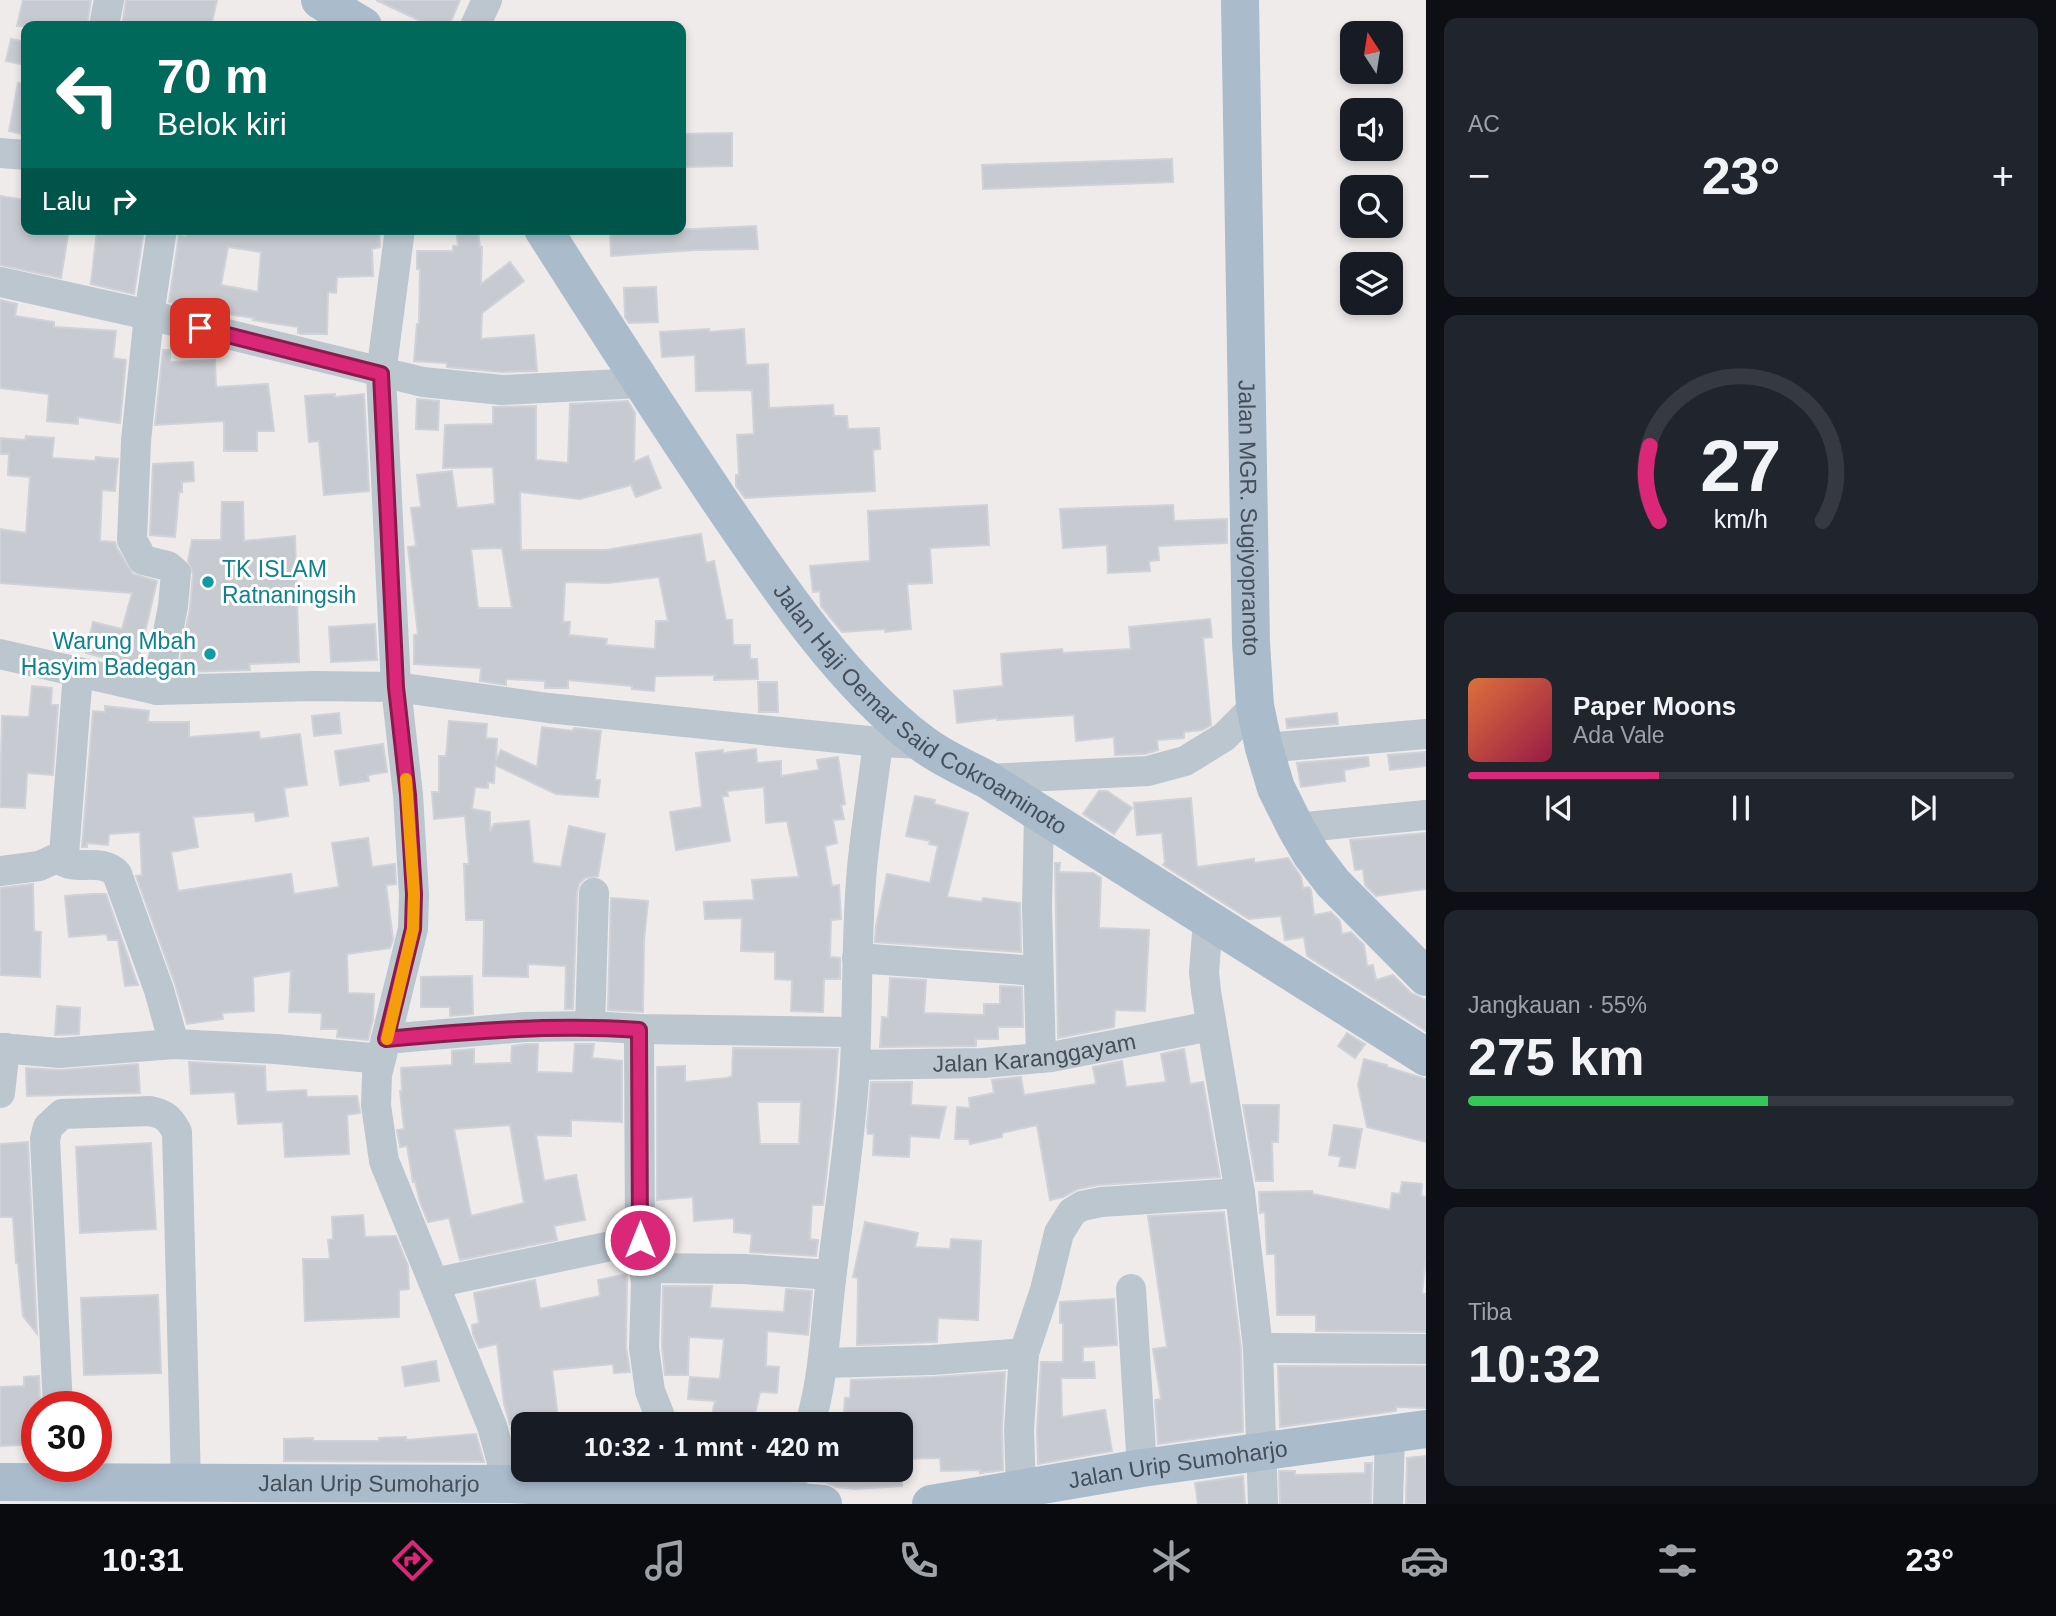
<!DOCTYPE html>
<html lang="id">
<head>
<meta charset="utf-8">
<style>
	:root { --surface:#171b24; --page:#20242c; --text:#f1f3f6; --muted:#9ea1a6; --line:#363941; --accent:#db2777 }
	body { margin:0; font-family:Helvetica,sans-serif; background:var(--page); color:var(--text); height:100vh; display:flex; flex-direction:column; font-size:26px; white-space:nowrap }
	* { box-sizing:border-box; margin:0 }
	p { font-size:23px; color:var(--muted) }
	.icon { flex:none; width:38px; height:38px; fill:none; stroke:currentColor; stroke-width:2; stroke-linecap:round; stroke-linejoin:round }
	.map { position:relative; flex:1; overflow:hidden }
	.details { display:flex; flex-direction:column; gap:18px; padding:18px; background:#0d0f14; width:630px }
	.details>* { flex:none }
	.hud { position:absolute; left:21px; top:21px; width:665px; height:214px; border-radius:14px; box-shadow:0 4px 10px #0003; background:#00695c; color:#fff; overflow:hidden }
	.needle { width:46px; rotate:348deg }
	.fabs { position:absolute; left:1340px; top:21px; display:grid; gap:14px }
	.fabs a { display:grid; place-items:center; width:63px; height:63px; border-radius:14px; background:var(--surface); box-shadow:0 4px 10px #0003; font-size:35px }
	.speed { position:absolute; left:21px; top:1391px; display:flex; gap:14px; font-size:35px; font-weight:700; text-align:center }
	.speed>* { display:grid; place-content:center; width:91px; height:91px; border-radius:50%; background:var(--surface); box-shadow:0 4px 10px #0003; line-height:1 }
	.speed .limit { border:10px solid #d22; background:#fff; color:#111 }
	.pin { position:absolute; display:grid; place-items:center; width:60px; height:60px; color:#fff; margin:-30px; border-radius:14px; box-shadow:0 4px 10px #0006 }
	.me { position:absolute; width:77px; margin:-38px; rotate:0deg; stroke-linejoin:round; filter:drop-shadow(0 0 5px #0008) }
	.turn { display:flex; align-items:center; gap:24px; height:147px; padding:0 21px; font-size:32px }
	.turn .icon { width:91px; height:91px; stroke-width:2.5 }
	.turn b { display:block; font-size:49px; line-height:60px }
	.then { display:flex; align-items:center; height:66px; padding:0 21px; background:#0003; gap:14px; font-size:26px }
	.big { font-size:52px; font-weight:600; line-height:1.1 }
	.details .tile { flex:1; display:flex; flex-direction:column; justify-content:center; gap:10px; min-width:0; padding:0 24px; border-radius:14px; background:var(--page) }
	.details .dial { align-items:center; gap:0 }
	.dial svg { height:182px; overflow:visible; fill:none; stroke:var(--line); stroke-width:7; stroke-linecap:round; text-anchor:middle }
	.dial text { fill:var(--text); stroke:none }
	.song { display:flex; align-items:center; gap:21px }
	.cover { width:84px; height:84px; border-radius:10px; background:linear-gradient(135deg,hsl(20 70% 55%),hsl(340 70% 35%)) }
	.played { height:7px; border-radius:4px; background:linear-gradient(90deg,var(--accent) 35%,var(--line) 35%) }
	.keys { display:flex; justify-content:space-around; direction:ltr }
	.heat { display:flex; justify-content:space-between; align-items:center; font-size:38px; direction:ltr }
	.charge { height:10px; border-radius:5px; background:linear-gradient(90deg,#34c759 55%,var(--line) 0) }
	.trip { position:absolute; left:511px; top:1412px; width:402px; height:70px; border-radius:14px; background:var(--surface); box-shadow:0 4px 10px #0003; font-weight:600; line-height:70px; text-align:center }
	.tabs { display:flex; height:112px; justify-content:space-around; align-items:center; background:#090b0e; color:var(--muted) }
	.tabs .icon { width:49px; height:49px }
	.tabs .selected { color:var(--accent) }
	.tabs b { font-size:32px; color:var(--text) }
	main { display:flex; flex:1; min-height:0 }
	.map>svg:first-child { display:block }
</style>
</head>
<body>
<main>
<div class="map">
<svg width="1426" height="1504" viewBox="0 0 1426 1504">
	<rect width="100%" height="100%" fill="#efebeb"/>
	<path fill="#c8cad1" stroke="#cfd2d8" stroke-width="2" fill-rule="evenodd" d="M23,0H91L87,26H17Z
		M126,0H217L211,26H122Z
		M376,0H460L449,26H431Z
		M11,39L26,42V65L6,61Z
		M18,83L26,84V135L9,131Z
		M732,133V166L681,167V134Z
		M1172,159L1173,182L983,189L982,165Z
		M0,196L26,200V229H69L61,278L0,265Z
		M756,226L758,249L695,250L611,256L610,233Z
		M97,229H144L134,294L91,284Z
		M187,229H336V232L379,229L380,247L372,249L373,276L337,277L336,293L328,292L327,334H301L298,333V327L253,320L254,318L207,311L169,302L179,235L186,237ZM228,247L261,252L258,292L221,285Z
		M456,229H478L480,247H482L481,284L510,262L524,281L482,313L481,339L534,335L537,371L502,372L447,367V363L414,361L417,324H419L420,269H417V251H453V246H458Z
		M656,287L658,322L629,323L625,317L624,288Z
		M0,300L17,304L15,316L54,322V327L116,331L113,358L126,360L120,423L78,417V424L47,421L49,394L0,388Z
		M709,329V332L744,329L746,365L768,364L769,408L833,405L834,416H847L848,429L879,428L880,449L873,450L875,491L745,498L736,486V475H739L737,435L754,434L752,390L696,391L695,355L662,357L660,332Z
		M163,350H170V362L215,360L216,387L268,384L274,431H257V451H224V421L155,425Z
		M335,394V397L364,394L369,491L324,495L319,441L309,442L305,396Z
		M417,399L439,401L438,430L416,429Z
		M628,401L635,413L634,462L648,456L661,488L636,497L631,485L580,499L520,492L521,550H606L701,534L706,563L714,561L726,620H732L733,645H750V659H757L758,679L714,680V675L655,676L654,691L632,689V686L568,680V688H545V681L506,679V685L480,681L481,668L414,664V635H418L408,547L416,546L411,508L421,507L417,475L452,471L457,508L495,504L493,467L443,468L445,425L493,424V407L536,406V460L568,463L570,404ZM502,548L512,608H478L471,549ZM659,577L668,621H656L655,649L606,645L607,639L569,635L570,622H563L565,582L608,583Z
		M26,436L54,438L52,458L95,461L96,457L118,459L115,491L102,490L100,541L115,542L117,548L133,574L157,581L137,666L86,653L93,622L122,629L132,593L0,583V529L26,533L30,477L8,475L9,454H0L1,438L25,440Z
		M193,462L194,481L182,482V492H179L175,537L150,535L153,464Z
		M222,502H243L244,541L295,536L299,662L249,664L250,670L178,672L190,608L193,574L188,561L192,540H221Z
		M987,505L989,545L930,548L932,583L907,584L911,629L885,632V629L842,632L821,606L820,591L813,592L810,566L870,561L868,511Z
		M1173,505L1174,521L1227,519V543L1158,546L1159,560L1149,561L1150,571L1108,573L1107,545L1063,548L1060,509Z
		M1210,619L1212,637L1203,638L1211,725L1202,730L1184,732V738L1157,740L1158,750L1145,754L1115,755L1114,737L1076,741L1074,715L997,720V718L957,723L954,691L1003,686L1001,654L1062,649L1063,653L1131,649L1129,627Z
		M375,624L377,660L331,662L329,627Z
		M758,682H777L778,712H759Z
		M32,686L52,688L51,705H58L53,775L27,773L25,808L0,807L2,716L29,717Z
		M105,706L149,711L148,722H189V737L259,732L260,739L300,734L307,785L284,788L288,816L256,821L254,812L193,817L198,847L171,852L178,891L291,874L294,894L339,887L332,843L368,838L372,867L395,864L396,884L386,885L393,939L390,948L347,954L348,993L374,994L373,1019L368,1040L337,1037L338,1029H321L322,1013L289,1012L291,971L253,977L254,1011L222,1013L223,1019L187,1024L175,984L136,876L142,875L140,832L109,834L108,845L87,843V847H82L93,711L105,712Z
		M339,713L341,733L314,736L312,716Z
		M1337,713L1338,724L1287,728L1286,719Z
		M449,721L487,724L486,738L497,739L496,761L501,750L537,767L542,727L573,731L574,728L601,731L595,780H600L598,797L556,794L495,765L494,783L488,782V788L475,787L472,809L490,812V832L494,824L529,821L533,863L561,867L569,826L605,834L598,876L585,878L579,884L577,892L573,1009H565L566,966L528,964V977L483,976L484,920H466L464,864H469L465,816L434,819L432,792H439V756H446Z
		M383,744L387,772L368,775L369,781L340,785L335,751Z
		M756,749L757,763L781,761V776L819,770L817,760L838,757L845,804L841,805L844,819L833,820L837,843L825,846L832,886L839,885L841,919L831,920L830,957L840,958V979H824L823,1012L791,1011L792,980L775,979V952L741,951L742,918L705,919L704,902L754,900L752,880L799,877L787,821L766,823L764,787L727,791L728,796H722L730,841L676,850L670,812L702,807L696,753L723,750V753Z
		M1426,752V766L1390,770L1388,755Z
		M1368,757L1369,766L1344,770L1345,781L1301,787L1297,763Z
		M1099,791H1107L1132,808L1114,834L1083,814Z
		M915,796L935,800L934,804L968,813L947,897L982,902L983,898L1020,903L1021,952L875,942L876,926L887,874L930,883L938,846L929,844L930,841L906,836Z
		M1191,798L1197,867L1254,859V863L1288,858L1301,877L1303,888L1309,887L1311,890L1314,915L1331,912L1340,921L1342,934L1351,932L1364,945L1367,966L1373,965L1376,980L1393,975L1411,993L1426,1000V1031L1307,956L1304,937L1285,940L1281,916L1249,919L1163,865L1165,862L1162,833L1137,835L1134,803Z
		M1426,833V889L1376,896L1365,885L1363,869L1355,870L1350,840Z
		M1055,863H1060L1059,872L1093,873L1101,878L1099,928L1149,930L1145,1011L1115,1010L1114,1027L1058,1038Z
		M33,884L34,931L41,932L40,977L0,975V888Z
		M92,894H106L138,985L125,986L118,940H108L107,934L69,937L65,896Z
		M611,898L648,901L644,940L643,1012L608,1010Z
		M472,976L473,1014L450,1016V1007H421V977Z
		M890,978L926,980L924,1013L984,1015V1004H1000V986L1022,987L1023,1027H998V1039H976V1046L880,1047L882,1017L888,1018Z
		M57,1006L80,1008L79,1034L55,1035Z
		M1347,1033L1365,1044L1355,1058L1338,1046Z
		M526,1044H538L537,1072L573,1073L575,1044H594L592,1058L622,1061V1122L571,1120V1136L536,1135L544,1181L576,1175L585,1220L554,1226L557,1240L460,1260L449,1218L428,1222L420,1202L415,1181L413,1182L407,1146L400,1147L397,1130L404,1129L400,1091H402L401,1068L452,1065V1051L474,1049V1064L511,1063L512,1046ZM510,1125L524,1203L471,1216L454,1129Z
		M733,1048L838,1049L833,1115L823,1205H812L810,1239L818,1240L816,1256L750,1252L752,1234L734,1232V1218L694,1221L693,1197L657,1200V1067L685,1066V1082L727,1078L732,1076ZM757,1102H801L799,1144H760Z
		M1184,1049L1190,1084L1203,1082L1220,1177L1098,1185L1078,1189L1063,1197L1050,1200L1037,1125L1002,1133V1137L970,1144L969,1139H955L957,1107L970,1108L969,1098L994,1093L992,1080L1021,1077L1024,1095L1096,1084L1093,1067L1122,1061L1126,1087L1166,1082L1161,1054Z
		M1364,1059L1387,1065V1067L1426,1079V1142L1367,1127L1358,1085Z
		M189,1062L265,1066L266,1092L306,1090L307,1097L357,1096L360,1113L347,1115L349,1154L285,1157L283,1122L238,1124L235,1092L191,1094Z
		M138,1064L140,1093L27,1096L26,1068L60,1070Z
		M871,1082H912L911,1105L946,1107L939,1138L910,1136L909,1157L873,1155L874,1134H868L867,1127Z
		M1243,1105H1279L1278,1142H1272L1273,1181H1256Z
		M1334,1125L1362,1129L1355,1168L1339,1166L1341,1157L1329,1155Z
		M28,1142L37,1334L23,1316L18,1263H16L13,1217H0V1144Z
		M151,1143L156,1229L80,1233L76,1147Z
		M1402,1182L1422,1184L1421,1196L1426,1197V1257L1422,1293L1426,1294V1332L1316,1331V1315H1277L1275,1254H1267L1265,1212L1260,1213L1259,1192L1312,1191L1313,1194L1390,1210L1392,1193L1400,1194Z
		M1224,1212L1241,1349L1243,1432L1158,1444L1155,1400L1161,1399L1153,1349L1167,1347L1148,1216Z
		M363,1215L365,1237L396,1236L408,1266L409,1289L399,1290V1317L305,1321L303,1259H330L328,1240L333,1239L332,1217Z
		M865,1222L918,1233L915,1247L950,1249L951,1239L981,1241L978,1320L938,1318L937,1342L857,1345L858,1278L853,1277Z
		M627,1274L626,1347L630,1372L614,1373L613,1364L552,1370L559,1424H510L504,1404L497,1344L479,1348L473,1334L472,1325L479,1323L474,1293L535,1280L540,1309L600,1296L598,1280Z
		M663,1286H712L710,1308L784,1312L786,1289L812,1291L808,1335L767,1331L766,1366L779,1367L777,1393L760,1392L753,1424H710L715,1401L688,1399L690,1377L720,1379L724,1339L689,1337L688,1375H665L662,1347Z
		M158,1295L161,1373L84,1375L81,1298Z
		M1114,1299L1117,1345L1083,1347V1362H1094L1095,1378H1061L1062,1417L1105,1410L1112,1451L1038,1464L1037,1430L1041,1362H1063V1323H1060V1302Z
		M436,1361L439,1381L405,1386L402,1367Z
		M1278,1366H1426V1408L1396,1407V1411L1280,1427Z
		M1005,1372L1002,1429L1003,1470L980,1473V1470L941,1471L940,1458L901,1459V1424H843L845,1398H850L851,1380L933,1377Z
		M39,1376L40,1401H37V1444L0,1446V1387L24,1386V1377Z
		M523,1426V1443L515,1445L511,1428Z
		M476,1434L484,1462L284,1461V1439L313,1438V1441H379V1438L406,1437V1440Z
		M1426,1456V1504H1406L1407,1458Z
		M1365,1463H1372L1371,1504H1280L1279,1471H1295V1475L1365,1473Z
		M813,1470H901L902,1486L855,1489L836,1487L825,1482L811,1481Z
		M1243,1476L1245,1504H1198L1195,1483Z"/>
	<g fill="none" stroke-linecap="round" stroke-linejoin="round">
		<g stroke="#bcc6cf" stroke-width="30">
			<path d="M104,26L109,0"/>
			<path d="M475,26L487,0"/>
			<path d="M0,153L26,155"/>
			<path d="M400,229L381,374L396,687L408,795L414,895L413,929L377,1075L376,1105L384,1161L492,1426L508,1484"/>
			<path d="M0,282L149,315L423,382L502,390L641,383"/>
			<path d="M0,654L157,690L314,686L396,687L548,708L878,742L922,744"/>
			<path d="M157,690L173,606L176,573L168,566L143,560L132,540L136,441L149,315L162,229"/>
			<path d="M1264,748L1426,734"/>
			<path d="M986,779L1148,771L1185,761L1224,737L1255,706"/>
			<path d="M1039,815L1037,907L1041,1058"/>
			<path d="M1296,828L1426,815"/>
			<path d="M58,858C75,873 101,856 117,874L159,990L174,1044"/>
			<path d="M0,871L39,866L64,855L78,673"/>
			<path d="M1208,921L1204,972L1206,991L1240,1193L1258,1348L1263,1504"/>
			<path d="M857,958L1038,971"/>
			<path d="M590,1026L594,893"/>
			<path d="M639,1029L640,1240L646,1283L644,1348L650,1391L663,1424"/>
			<path d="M386,1039L525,1027L590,1026L639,1029L855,1032"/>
			<path d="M0,1048L59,1053L174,1044L276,1049L381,1059"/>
			<path id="s1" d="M855,1065L983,1063L1051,1057L1211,1026"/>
			<path d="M0,1093L5,1048"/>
			<path d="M644,1268L744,1269L831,1275"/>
			<path d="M434,1283L640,1240"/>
			<path d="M1131,1289L1142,1468"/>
			<path d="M1258,1348L1426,1349"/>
			<path d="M823,1363L932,1360L1024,1353"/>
			<path d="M58,1407L45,1139L48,1127L62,1114L150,1111C165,1114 170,1119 177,1132L186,1483"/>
			<path d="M810,1424C825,1374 825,1323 832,1272C840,1203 851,1135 855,1065C858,1000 856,934 862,868C866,826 873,784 878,742"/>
			<path d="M1021,1490L1019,1430L1024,1353L1045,1290L1059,1233L1072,1212L1082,1206L1101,1202L1240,1193"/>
			<path d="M785,1501L796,1470"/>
			<path d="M1388,1504L1390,1435"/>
		</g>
		<g stroke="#abc" stroke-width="38">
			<path d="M320,0L363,26"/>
			<path id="s2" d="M1240,0L1251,643L1255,706L1264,748L1276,788L1296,828L1311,854L1333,883L1426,977"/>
			<path id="s3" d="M543,229C602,322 661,413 722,504C777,585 843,684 922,743C941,758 965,768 986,779L1426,1057"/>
			<path id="s4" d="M0,1482L508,1484L671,1491L823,1504"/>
			<path id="s5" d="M931,1504L1142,1468L1426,1429"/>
		</g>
	</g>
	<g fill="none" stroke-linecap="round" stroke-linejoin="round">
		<defs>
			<path id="route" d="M200,328L381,374L396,687L408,795L414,894L413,929L386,1039C471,1031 554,1024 639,1030L640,1240"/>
		</defs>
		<use href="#route" stroke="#8e194d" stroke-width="18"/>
		<use href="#route" stroke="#db2777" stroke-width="12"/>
		<path stroke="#f59e0b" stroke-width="12" d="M387,1039L413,929L414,894L406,779"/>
	</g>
	<g fill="#0f9aa8" stroke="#fff" stroke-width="2.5">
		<circle cx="208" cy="582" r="7"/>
		<circle cx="210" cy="654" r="7"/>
	</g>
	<g text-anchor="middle" stroke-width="6" stroke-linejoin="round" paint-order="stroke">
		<g font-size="23" fill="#444f59" stroke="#fff">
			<text dy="8" stroke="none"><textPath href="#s2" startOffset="518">Jalan MGR. Sugiyopranoto</textPath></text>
			<text dy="8" stroke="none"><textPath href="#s3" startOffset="618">Jalan Haji Oemar Said Cokroaminoto</textPath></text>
			<text dy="8" stroke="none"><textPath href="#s1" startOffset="180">Jalan Karanggayam</textPath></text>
			<text dy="8" stroke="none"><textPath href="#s5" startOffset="250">Jalan Urip Sumoharjo</textPath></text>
			<text dy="8" stroke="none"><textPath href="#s4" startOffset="369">Jalan Urip Sumoharjo</textPath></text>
		</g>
		<g font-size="23" fill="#0d838f" stroke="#fff" text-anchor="start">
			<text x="222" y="577">TK ISLAM<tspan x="222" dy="26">Ratnaningsih</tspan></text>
			<text x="196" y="649" text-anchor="end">Warung Mbah<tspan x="196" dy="26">Hasyim Badegan</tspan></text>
		</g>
	</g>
</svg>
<div class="fabs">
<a><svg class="needle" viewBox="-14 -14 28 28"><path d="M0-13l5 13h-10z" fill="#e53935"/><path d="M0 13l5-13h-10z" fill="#9ea1a6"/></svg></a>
<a><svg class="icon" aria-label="sound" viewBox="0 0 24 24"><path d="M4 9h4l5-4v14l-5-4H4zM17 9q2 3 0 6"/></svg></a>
<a><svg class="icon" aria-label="search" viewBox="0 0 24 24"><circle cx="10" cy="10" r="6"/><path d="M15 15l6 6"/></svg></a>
<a><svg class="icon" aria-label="layers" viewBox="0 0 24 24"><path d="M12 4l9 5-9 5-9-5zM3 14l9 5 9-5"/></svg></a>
</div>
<div class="speed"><div class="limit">30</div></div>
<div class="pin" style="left:200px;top:328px;background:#d93025"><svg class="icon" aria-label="arrive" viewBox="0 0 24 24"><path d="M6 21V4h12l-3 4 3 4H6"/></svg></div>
<svg class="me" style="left:640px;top:1240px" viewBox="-20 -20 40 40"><circle r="17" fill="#db2777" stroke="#fff" stroke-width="3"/><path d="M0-11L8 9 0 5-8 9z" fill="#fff"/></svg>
<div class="trip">10:32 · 1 mnt · 420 m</div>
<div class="hud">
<div class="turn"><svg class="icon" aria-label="left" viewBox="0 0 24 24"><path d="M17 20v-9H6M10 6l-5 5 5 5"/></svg><div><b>70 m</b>Belok kiri</div></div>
<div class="then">Lalu<svg class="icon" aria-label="right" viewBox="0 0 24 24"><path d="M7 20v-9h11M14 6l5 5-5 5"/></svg></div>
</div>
</div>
<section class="details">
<div class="tile"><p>AC</p>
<div class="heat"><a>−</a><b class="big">23°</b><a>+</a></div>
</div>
<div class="tile dial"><svg viewBox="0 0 100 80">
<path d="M14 69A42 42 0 1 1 86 69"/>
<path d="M14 69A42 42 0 0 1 10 36" stroke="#db2777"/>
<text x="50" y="56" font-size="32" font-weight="700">27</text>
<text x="50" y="72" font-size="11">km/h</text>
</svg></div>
<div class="tile">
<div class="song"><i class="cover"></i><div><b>Paper Moons</b><p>Ada Vale</p></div></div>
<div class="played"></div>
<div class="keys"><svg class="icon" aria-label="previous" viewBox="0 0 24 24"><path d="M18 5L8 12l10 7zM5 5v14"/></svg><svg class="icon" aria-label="pause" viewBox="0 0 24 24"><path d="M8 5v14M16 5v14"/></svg><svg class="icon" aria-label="next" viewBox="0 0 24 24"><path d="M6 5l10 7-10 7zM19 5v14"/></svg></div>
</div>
<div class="tile"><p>Jangkauan · 55%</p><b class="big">275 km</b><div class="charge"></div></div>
<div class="tile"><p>Tiba</p><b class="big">10:32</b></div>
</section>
</main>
<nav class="tabs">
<b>10:31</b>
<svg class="icon selected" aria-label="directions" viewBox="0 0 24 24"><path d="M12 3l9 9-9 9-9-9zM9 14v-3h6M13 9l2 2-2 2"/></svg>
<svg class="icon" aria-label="music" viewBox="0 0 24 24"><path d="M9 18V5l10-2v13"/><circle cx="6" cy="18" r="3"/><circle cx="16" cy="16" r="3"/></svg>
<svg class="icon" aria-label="phone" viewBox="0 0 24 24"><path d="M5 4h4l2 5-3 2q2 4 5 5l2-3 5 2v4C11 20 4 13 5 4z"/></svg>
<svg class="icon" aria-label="climate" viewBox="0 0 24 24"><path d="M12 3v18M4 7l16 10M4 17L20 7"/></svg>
<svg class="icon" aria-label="car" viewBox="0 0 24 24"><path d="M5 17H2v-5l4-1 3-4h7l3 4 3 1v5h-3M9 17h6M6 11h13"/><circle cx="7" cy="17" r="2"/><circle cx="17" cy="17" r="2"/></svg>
<svg class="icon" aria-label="filters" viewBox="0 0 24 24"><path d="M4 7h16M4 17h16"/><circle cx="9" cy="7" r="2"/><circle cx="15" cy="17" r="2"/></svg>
<b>23°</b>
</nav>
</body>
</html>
